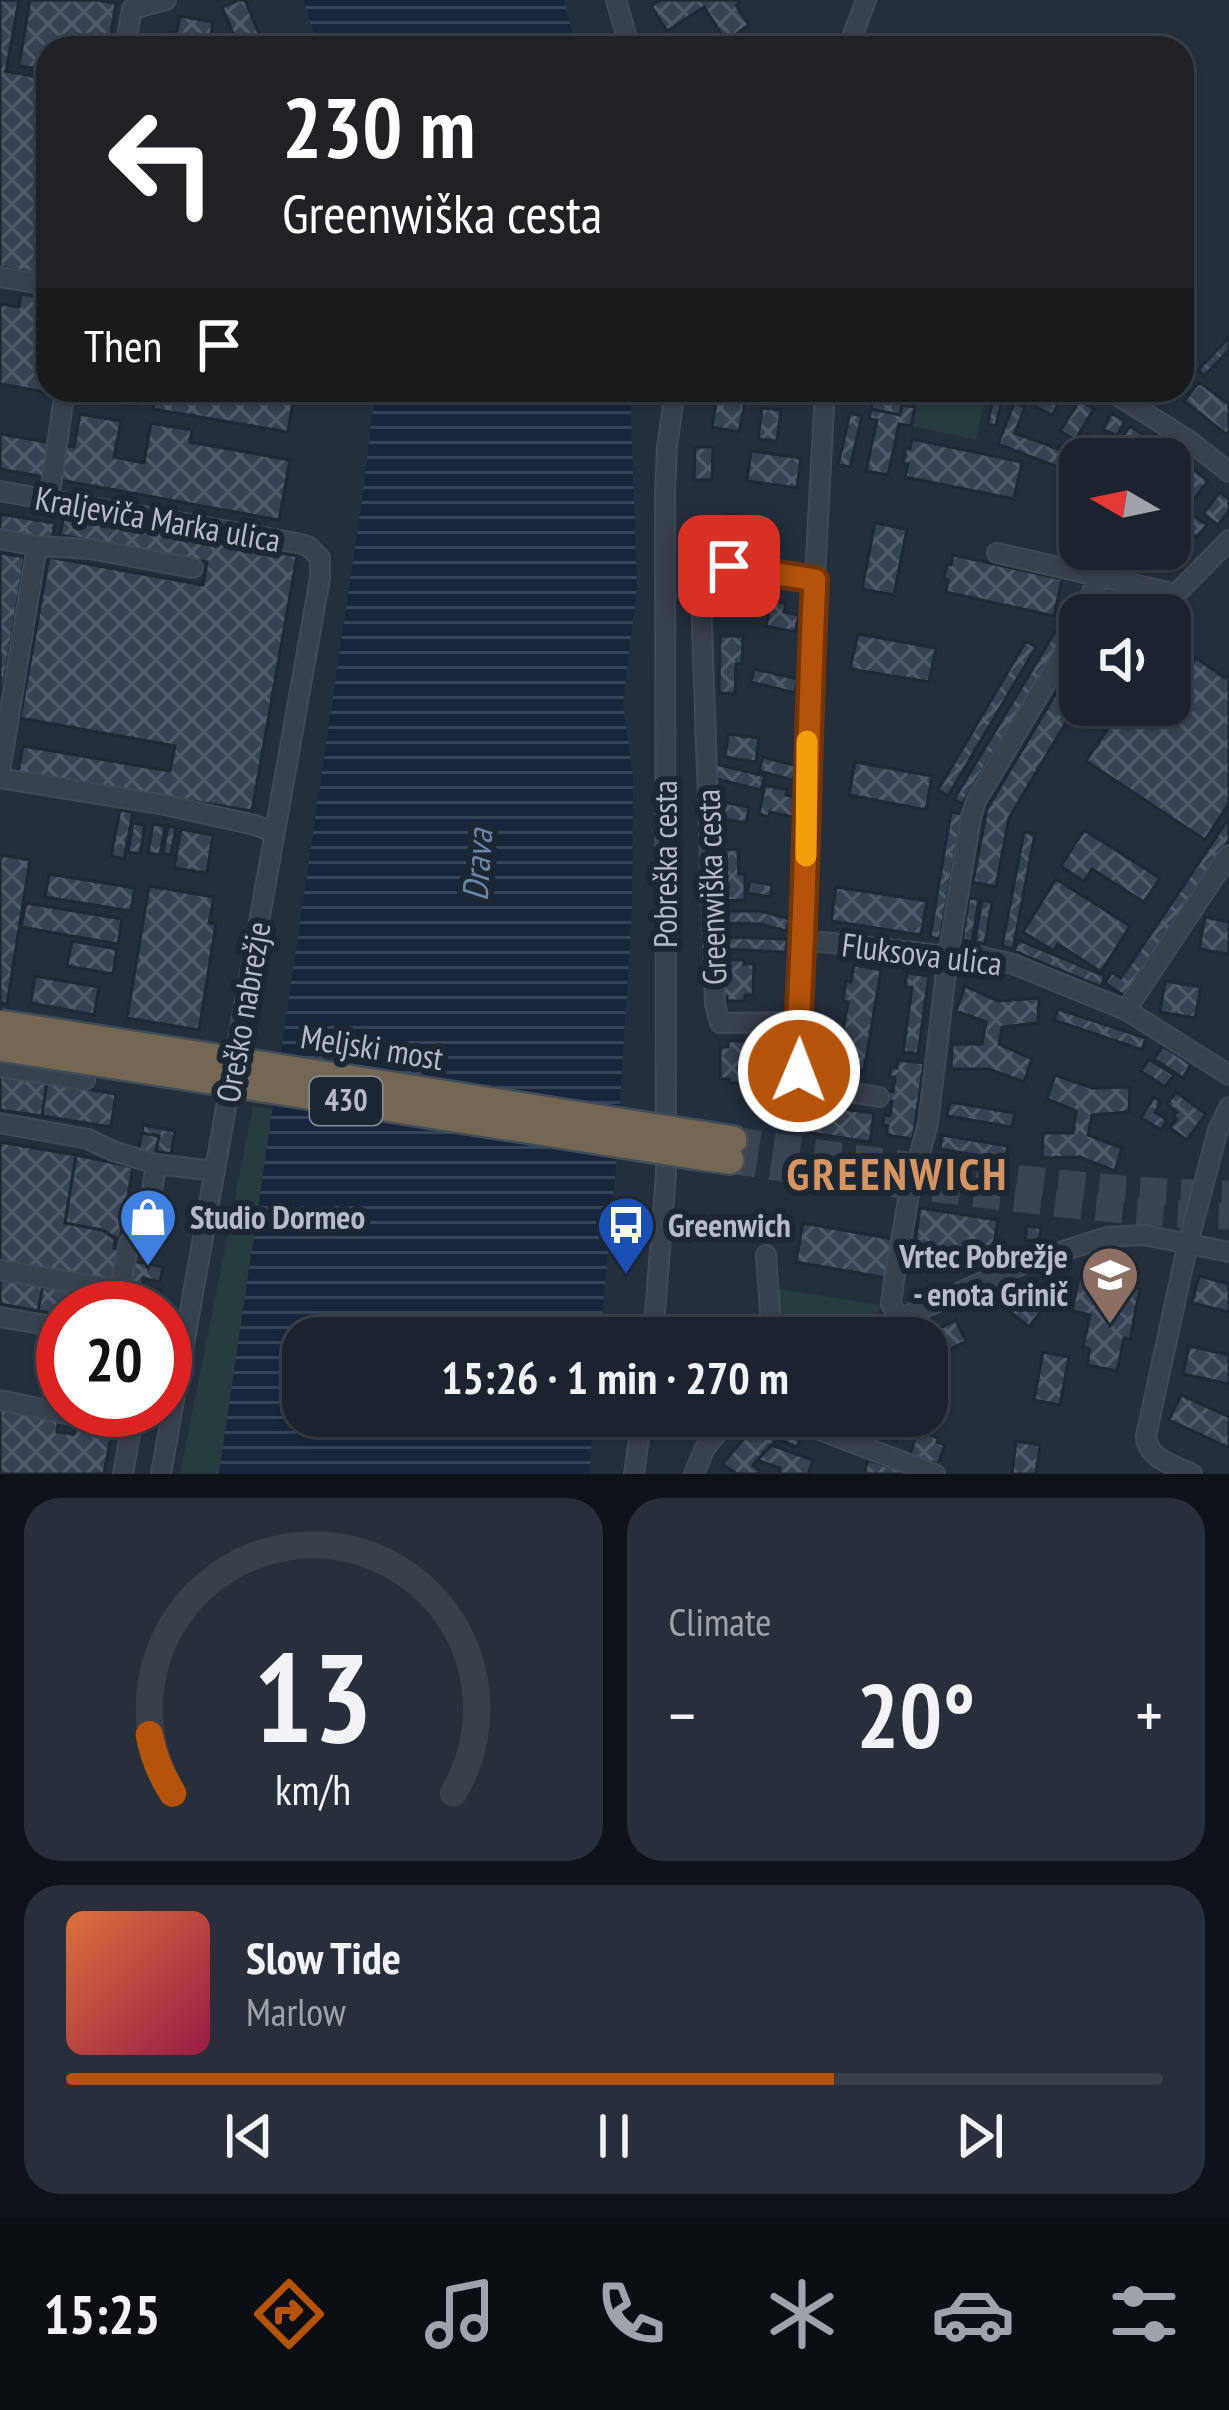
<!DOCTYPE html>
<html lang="en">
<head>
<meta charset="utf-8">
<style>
	:root { --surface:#1b232e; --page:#282f3a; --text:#f1f3f6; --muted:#a0a4aa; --line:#39404a; --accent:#b45309 }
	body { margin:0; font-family:"PT Sans Narrow",sans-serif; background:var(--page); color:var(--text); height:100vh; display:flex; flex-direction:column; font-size:45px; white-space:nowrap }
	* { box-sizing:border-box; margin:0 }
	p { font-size:39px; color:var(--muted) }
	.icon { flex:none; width:66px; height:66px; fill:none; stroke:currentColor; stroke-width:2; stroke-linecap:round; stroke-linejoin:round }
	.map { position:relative; height:1474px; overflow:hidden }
	.panel { display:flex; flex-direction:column; gap:24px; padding:24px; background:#0f1319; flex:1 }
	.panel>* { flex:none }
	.hud { position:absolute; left:36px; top:36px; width:1158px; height:366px; border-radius:36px; box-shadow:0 3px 9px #0004,0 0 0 3px var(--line); background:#202124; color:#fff; overflow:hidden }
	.needle { width:78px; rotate:279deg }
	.fabs { position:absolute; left:1059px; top:438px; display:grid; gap:24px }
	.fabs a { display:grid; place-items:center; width:132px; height:132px; border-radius:24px; background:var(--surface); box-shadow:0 3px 9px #0004,0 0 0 3px var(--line); font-size:60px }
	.speed { position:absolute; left:36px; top:1281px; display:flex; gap:24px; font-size:60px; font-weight:700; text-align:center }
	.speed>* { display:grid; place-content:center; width:156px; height:156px; border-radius:50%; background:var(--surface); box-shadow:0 3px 9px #0004,0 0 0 3px var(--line); line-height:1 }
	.speed .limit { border:18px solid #d22; background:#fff; color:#111 }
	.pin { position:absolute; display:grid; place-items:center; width:102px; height:102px; color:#fff; margin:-51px; border-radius:24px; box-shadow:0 6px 18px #0006 }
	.me { position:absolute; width:132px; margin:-66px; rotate:1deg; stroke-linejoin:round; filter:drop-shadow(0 0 9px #0008) }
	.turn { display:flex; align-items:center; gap:42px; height:252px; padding:0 48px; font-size:54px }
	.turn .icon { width:156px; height:156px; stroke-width:2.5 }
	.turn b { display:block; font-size:84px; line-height:102px }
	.then { display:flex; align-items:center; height:114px; padding:0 48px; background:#0003; gap:24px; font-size:45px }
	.big { font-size:90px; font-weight:800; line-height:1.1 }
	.panel .card { flex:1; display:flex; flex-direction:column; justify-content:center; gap:18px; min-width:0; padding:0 42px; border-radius:36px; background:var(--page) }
	.panel .dial { align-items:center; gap:0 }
	.dial svg { height:312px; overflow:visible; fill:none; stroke:var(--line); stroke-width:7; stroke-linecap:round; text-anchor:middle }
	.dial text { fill:var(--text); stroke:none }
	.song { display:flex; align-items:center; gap:36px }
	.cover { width:144px; height:144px; border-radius:18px; background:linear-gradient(135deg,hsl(20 70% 55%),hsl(340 70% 35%)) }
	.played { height:12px; border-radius:6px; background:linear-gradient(90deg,var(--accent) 70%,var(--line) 70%) }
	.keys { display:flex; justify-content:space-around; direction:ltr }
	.heat { display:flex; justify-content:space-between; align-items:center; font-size:66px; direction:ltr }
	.panel .tiles { flex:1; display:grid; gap:24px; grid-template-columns:1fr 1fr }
	.card:last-child { grid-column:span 2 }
	.trip { position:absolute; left:282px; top:1317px; width:666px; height:120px; border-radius:36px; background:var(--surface); box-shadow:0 3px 9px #0004,0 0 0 3px var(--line); font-weight:800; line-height:120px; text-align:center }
	.tabs { display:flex; height:192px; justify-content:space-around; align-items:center; background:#0b0e12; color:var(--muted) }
	.tabs .icon { width:84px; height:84px }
	.tabs .on { color:var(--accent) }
	.tabs b { font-size:54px; color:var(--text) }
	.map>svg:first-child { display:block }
</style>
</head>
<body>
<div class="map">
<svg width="1229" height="1474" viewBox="0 0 1229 1474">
	<defs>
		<pattern id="water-rules" width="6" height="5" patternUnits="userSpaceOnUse" patternTransform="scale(3)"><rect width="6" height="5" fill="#17263c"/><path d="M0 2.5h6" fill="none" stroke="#364457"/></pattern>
		<pattern id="building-cross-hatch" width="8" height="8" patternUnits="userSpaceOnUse" patternTransform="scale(3)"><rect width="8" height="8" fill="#364354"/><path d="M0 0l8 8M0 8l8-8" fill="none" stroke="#515c6b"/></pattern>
	</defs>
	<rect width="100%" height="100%" fill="#242f3e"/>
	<path fill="#263c3f" d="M905,390H987L976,440L911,426L914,408L902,405Z
		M253,1106L273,1109L219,1474H180Z
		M773,1288L880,1305L878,1312L819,1338H777Z"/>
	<path fill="url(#water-rules)" d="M303,0H564L576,48H319Z
		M375,390H630L637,588L623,702L633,777L632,910L616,1165L600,1338H303V1416H594L589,1474H219L364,486Z"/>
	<path fill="url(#building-cross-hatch)" stroke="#1f2835" stroke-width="3" d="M0,0H19L6,71L48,79V275L0,267Z
		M30,0H95L116,3L109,48H48V70L19,66Z
		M239,0H245L264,46L239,48L222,7Z
		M661,0H738L740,2L736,5L749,25L726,41L704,7L667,31L651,6Z
		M180,16L213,22L209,48H142L143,42L177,31Z
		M744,36L757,48H733Z
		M21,294L48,299V390H52L51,393L0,384V304L19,307Z
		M1229,337V350L1204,376L1198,370Z
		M1182,348L1194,355L1182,374Z
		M1199,382L1229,404V431L1226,434L1184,401Z
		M83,390H139L136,406L82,398Z
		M156,390H295L288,432L153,409Z
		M875,390H905L900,415L871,409Z
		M1028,390H1066L1052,415L1029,403L1032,398L1026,395Z
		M718,392L746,397L739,432L712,427Z
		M1080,400L1094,409L1075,440L1060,431Z
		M992,401L1001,403L996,426L988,424Z
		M1014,403L1025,407L1015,433L1058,449L1059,445L1068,448L1060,468L998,444Z
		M902,405L915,407L911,426L899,424L888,475L866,471L877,420L869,419L871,409L900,415Z
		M762,408L781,410L777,441L758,439Z
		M850,413L862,416L850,467L838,465Z
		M1111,413L1125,421L1117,436L1103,429Z
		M80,414L121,421L114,457L144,463L151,423L192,430L190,442L290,460L279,520L0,469V434L74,447Z
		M1130,426L1150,439L1153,434L1174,448L1167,459H1133L1116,447Z
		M1083,432L1099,440L1089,459H1080L1078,479L1061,471Z
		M912,439L1022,462L1014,499L905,477L908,464L903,463L906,448L910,449Z
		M695,447H713L712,480H694Z
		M751,451L801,458L797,488L747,481Z
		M1180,458L1208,481L1194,499L1187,493L1181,501L1170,491V471Z
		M1220,492L1229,499V511L1218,525L1203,514Z
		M1075,509L1080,510V549H1170V530L1183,533L1175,571L1067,548Z
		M1187,510L1207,525L1197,537L1177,523Z
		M0,514L55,523L52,541L0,532Z
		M727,514L762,519L760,539L725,534Z
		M64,515L297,556L252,811L18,772L23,746L170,771L175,746L20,718L49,557L203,585L207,562L60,535Z
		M875,523L907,529L894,595L862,589Z
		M0,553L25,557L1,702H0Z
		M953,555L1062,579L1054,616L946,592L948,580L944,579L947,564L951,565Z
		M714,581L748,585L745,608L731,606V609L711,604Z
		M771,601L786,603L784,612L799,615L795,632L766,626Z
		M1055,632L1064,637L962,804L954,799Z
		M858,634L936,648L929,682L850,669Z
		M720,636H743L742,664H736L735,694L719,693Z
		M1026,641L1036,647L948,796L938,790Z
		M1077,658L1080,659V699L1009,818L996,887L973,882L987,809Z
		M1196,658L1225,678L1229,672V803L1205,840L1086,761L1124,705H1170V693Z
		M754,669L798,679L795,693L751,682Z
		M728,734L759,738L756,762L725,757Z
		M763,757L797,766L793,780L759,771Z
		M855,762L932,776L926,810L849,795Z
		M715,764L765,776L761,790L712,778Z
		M765,785L787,790L786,795L797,797L793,817L770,812L769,817L759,814Z
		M718,801L749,807L746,823L715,817Z
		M120,810L133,812L124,859L111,856Z
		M951,812L962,814L940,939L930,937Z
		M1229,818V840L1124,996L1105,983L1112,972L1121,978Z
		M133,823L145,825L140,854L128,852Z
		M153,824L165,826L160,855L148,853Z
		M168,826L176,827L171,855L163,854Z
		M181,829L213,835L207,873L174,868Z
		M1084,830L1160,878L1144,902L1092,869L1084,882L1061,866Z
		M1024,832L1035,834L1013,949L1002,946Z
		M738,849L739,874H745V900L723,901L722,850Z
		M0,855L30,860L7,1004L0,1003Z
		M49,874L135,888L131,911L45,897Z
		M1056,879L1130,926L1101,972L1058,944L1054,951L1023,932Z
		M750,881L772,885L770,897L747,893Z
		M149,886L214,897L209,923L216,924L199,1030L127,1018Z
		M836,887L927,901L921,935L831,921Z
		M969,898L979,899L972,942L962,940Z
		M982,900L992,902L985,944L975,942Z
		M26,903L122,919L118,944L21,927Z
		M721,911H760L790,919L786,931L760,924L720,923Z
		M1205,917L1229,922V954L1199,949Z
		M721,937L787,939L786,952L720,949Z
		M1019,940L1105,976L1101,987L1014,951Z
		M72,941L117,949L113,974L67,966Z
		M728,959L744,960V964H754L753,995H745V1001H727V997H718L719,965H727Z
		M854,965L881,970L864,1071L837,1067L840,1050L835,1049L838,1030L843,1031L848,1002L843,1001L846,981L851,982Z
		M907,973L929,976L918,1054L903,1052L912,987H905Z
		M35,976L99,987L94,1015L31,1003Z
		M1165,981L1201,987L1195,1018L1160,1012Z
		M965,986L998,1001L1039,998L1038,1023L1002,1027L999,1044L1032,1059L1024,1082L989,1069H951L952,1044H982L986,1022L956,1011Z
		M1058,1009L1146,1038L1142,1050L1054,1020Z
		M728,1041H745V1046H755V1076H746L747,1083H729V1079H720V1047H728Z
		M1163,1046L1191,1064L1183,1078L1154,1059Z
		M1149,1059L1174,1075L1165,1087L1141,1071Z
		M898,1060L924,1063L913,1139L886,1135L888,1126L883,1125L884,1115L890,1116L892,1101H887L888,1091L893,1092L895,1077H889L891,1067L897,1068Z
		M0,1075L47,1082L42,1116L0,1110Z
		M1055,1075L1092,1088L1130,1087L1129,1112L1092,1115L1088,1135L1122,1148L1115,1171L1080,1157L1042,1158L1043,1133H1073L1076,1111L1047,1099Z
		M47,1082L116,1094L111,1127L42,1116Z
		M1176,1092L1206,1114L1187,1140L1170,1128L1177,1119L1173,1116L1177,1112L1167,1104Z
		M1154,1097L1161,1102L1155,1112L1167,1120L1161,1130L1141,1118Z
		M950,1102L1015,1113L1012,1127L947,1116Z
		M806,1104L874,1113L870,1142L810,1133L812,1121L803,1120Z
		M143,1125L175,1131L171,1154L156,1151L159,1136L142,1133Z
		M142,1133L159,1136L155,1156L138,1153Z
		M942,1135L1008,1146L1005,1160L940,1149Z
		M0,1142L76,1155L65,1223L102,1230L115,1239L114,1248L119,1249L113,1282L0,1264Z
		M76,1155L133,1167L120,1240L102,1230L65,1223Z
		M920,1208L998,1220L992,1256L915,1244Z
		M803,1223L893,1239L887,1278L796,1262Z
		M1027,1226L1041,1228L1039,1242L1025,1240Z
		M133,1261L163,1267L160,1282L143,1278L142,1286L160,1290L157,1308H124Z
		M1109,1267L1138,1273L1135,1288L1140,1289L1130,1339L1124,1338L1117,1371L1087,1365L1090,1349L1083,1347L1090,1315L1072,1311L1079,1277L1106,1283Z
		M0,1276L43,1285L38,1311L0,1304Z
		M1199,1276L1229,1284V1312L1192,1303Z
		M43,1285L106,1297L105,1308H63V1315L38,1311Z
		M1016,1289L1042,1310L1029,1327L1003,1306Z
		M956,1320L966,1341L936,1357L925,1336Z
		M1189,1346L1229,1355V1384L1183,1374Z
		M56,1349L63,1350V1408L47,1405Z
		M1043,1352L1069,1357L1060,1405L1034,1400Z
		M1181,1395L1229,1417V1448L1169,1420Z
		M0,1405L59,1415L57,1432L74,1434L77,1421L113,1426L104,1474H0Z
		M889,1416H907L896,1442L880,1435Z
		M763,1417L803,1432L797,1447L777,1439L753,1465L760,1471L758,1474H737L722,1464Z
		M925,1433L938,1438L937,1442L945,1445L938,1464L933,1462L932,1465L910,1454L917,1434L924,1437Z
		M1016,1441L1040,1445L1036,1474H1012Z
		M771,1445L813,1460L808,1474H779L780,1468L757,1460Z
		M868,1460L903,1471L902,1474H864Z"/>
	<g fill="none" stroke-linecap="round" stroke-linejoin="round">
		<path stroke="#3a4453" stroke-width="27" stroke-dasharray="27 14" stroke-linecap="butt" d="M733,1140C815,1153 897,1164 980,1174C1063,1184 1146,1193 1229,1194
			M730,1160C816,1174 902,1185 988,1195C1068,1205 1148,1214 1229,1216"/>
		<defs>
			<path id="minor" d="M616,0L630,48
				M125,48L132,9L166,0
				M848,48L866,0
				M0,277L48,285
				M825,390L807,726L805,940L796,1062L802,1078L809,1085L879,1097
				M1109,390L1188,440L1229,472
				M0,491L297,543L308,546L320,558V578L161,1474
				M49,499L65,390
				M0,539L37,546L0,771
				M37,546L90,549L193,568
				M997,553L1176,594L1229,540
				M1082,615L1099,576
				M0,778L165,805L255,825L275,833
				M805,940L948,956H979L1013,964L1126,1010L1229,1075
				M1126,1010L1229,855
				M799,1022L720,1023L715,1004L701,598L706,577L720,567L815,580
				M0,1067L85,1080
				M0,1123L88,1139L113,1151L156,1164L215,1171
				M766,1255L772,1338
				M0,1270L119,1290
				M116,1308L129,1243L145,1239L156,1164
				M0,1317L63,1328
				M899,1319L891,1304L894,1280L909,1195L928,1123L948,956L971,817L976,801L1064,653L1080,620
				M653,1338L666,1174L665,493L667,447L675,390
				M856,1338L1028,1262L1107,1237L1144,1235L1229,1252
				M0,1400L124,1426L130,1434L123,1474
				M791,1416L801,1423L935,1474
				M634,1474L642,1416
				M694,1474L705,1448L731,1416
				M1192,1474C1174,1465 1147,1459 1146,1436L1188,1243L1218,1130L1229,1107"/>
			<path id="highway" d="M695,1134L733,1140
				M693,1155L730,1160"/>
		</defs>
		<use href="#minor" stroke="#414a57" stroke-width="22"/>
		<use href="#highway" stroke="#434c59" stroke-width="32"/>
		<use href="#minor" stroke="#38414e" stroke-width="18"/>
		<use href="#highway" stroke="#746855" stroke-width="27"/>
		<defs>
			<path id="highway-bridge" d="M0,1024L695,1134
				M0,1047L693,1155"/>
		</defs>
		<use href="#highway-bridge" stroke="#434c59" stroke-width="32" stroke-linecap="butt"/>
		<use href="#highway-bridge" stroke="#746855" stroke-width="27"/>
	</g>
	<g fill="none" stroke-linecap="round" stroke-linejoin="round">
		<defs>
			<path id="route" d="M729,566L815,580C807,740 807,901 796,1062L799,1071"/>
		</defs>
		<use href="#route" stroke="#753606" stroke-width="30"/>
		<use href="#route" stroke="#b45309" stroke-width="21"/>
		<path stroke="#f59e0b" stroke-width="21" d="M806,856L807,741"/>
	</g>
	<defs>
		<symbol id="shop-pin" viewBox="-11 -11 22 30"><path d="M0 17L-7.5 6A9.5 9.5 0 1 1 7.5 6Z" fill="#3f7fe0" stroke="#1d2633"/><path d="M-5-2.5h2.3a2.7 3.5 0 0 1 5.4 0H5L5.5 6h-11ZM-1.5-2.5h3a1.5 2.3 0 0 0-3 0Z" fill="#fff"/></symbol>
		<symbol id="bus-pin" viewBox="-11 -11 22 30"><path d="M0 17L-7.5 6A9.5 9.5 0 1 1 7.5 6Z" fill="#1a4fb4" stroke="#1d2633"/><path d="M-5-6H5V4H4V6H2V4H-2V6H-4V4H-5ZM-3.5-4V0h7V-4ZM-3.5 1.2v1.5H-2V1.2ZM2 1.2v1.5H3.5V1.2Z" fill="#fff"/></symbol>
		<symbol id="school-pin" viewBox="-11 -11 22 30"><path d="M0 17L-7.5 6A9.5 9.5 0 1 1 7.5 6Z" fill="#8d6e63" stroke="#1d2633"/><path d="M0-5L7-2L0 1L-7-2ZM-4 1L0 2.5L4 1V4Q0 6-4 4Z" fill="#fff"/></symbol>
	</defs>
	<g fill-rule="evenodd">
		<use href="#shop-pin" x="115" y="1184" width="66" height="90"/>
		<use href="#bus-pin" x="593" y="1192" width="66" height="90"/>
		<use href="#school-pin" x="1077" y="1242" width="66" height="90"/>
	</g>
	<g text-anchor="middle" stroke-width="12" stroke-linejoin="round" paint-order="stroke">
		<rect fill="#1d2633" stroke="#878f9c" stroke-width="3" x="310" y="1077" width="72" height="48" rx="9"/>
		<g font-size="30" font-weight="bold" fill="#b4bcc9">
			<text x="346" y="1111">430</text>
		</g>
		<g font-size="33" fill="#b4bcc9" stroke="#1d2633">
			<text transform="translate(158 519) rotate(10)" y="12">Kraljeviča Marka ulica</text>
			<text transform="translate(665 864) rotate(-90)" y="12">Pobreška cesta</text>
			<text transform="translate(711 887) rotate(-92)" y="12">Greenwiška cesta</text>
			<text transform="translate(922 954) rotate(7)" y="12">Fluksova ulica</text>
			<text transform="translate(243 1012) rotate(-80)" y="12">Oreško nabrežje</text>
			<text transform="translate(372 1047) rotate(9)" y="12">Meljski most</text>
		</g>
		<g font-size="33" font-weight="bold" fill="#b4bcc9" stroke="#1d2633" text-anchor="start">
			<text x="190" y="1229">Studio Dormeo</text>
			<text x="668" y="1237">Greenwich</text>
			<text x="1068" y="1268" text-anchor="end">Vrtec Pobrežje<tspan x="1068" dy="38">- enota Grinič</tspan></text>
		</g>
		<g font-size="36" font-style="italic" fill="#6d86a8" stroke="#1d2633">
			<text transform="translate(477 865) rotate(-86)" y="13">Drava</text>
		</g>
		<g font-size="45" font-weight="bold" letter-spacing="3" fill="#d59563" stroke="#1d2633">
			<text x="898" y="1190">GREENWICH</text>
		</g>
	</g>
</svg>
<div class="fabs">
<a><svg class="needle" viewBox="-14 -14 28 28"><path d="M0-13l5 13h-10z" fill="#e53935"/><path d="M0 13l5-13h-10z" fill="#a0a4aa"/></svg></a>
<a><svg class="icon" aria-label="sound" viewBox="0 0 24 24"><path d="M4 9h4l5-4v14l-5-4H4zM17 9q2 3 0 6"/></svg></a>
</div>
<div class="speed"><div class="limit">20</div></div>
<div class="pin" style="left:729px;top:566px;background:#d93025"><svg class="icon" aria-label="arrive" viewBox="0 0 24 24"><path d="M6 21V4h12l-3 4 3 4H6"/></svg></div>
<svg class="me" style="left:799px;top:1071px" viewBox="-20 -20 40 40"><circle r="17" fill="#b45309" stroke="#fff" stroke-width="3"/><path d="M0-11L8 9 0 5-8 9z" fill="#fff"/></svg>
<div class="trip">15:26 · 1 min · 270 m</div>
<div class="hud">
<div class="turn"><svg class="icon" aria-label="left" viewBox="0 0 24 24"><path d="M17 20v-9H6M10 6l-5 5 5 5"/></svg><div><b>230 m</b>Greenwiška cesta</div></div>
<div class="then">Then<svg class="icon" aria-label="arrive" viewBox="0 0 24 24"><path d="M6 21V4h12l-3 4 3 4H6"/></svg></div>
</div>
</div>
<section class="panel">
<div class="tiles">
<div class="card dial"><svg viewBox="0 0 100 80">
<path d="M14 69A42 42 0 1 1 86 69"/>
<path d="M14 69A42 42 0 0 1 8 54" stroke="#b45309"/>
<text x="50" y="56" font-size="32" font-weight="700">13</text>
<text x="50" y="72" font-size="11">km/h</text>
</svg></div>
<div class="card"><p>Climate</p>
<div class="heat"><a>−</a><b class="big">20°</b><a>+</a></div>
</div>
<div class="card">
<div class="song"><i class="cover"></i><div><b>Slow Tide</b><p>Marlow</p></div></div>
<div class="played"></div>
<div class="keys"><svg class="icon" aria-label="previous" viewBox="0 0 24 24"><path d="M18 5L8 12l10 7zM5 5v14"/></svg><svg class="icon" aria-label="pause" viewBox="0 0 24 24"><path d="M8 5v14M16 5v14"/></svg><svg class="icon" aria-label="next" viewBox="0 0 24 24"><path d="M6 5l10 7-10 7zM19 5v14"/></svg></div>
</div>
</div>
</section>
<nav class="tabs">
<b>15:25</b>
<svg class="icon on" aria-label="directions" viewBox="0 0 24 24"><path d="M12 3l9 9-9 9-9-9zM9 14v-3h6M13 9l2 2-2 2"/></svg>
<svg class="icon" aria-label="music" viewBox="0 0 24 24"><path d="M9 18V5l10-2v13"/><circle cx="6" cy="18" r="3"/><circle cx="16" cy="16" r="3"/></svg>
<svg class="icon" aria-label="phone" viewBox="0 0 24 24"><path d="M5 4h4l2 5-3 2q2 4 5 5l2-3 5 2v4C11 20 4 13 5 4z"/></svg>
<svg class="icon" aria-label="climate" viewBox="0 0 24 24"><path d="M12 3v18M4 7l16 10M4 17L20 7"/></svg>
<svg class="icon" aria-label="car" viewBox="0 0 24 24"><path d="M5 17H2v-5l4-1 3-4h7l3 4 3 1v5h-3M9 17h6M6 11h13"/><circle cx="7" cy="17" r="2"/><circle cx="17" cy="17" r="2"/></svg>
<svg class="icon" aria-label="filters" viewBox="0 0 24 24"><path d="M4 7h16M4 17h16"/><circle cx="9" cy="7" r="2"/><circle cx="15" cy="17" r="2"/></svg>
</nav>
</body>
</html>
